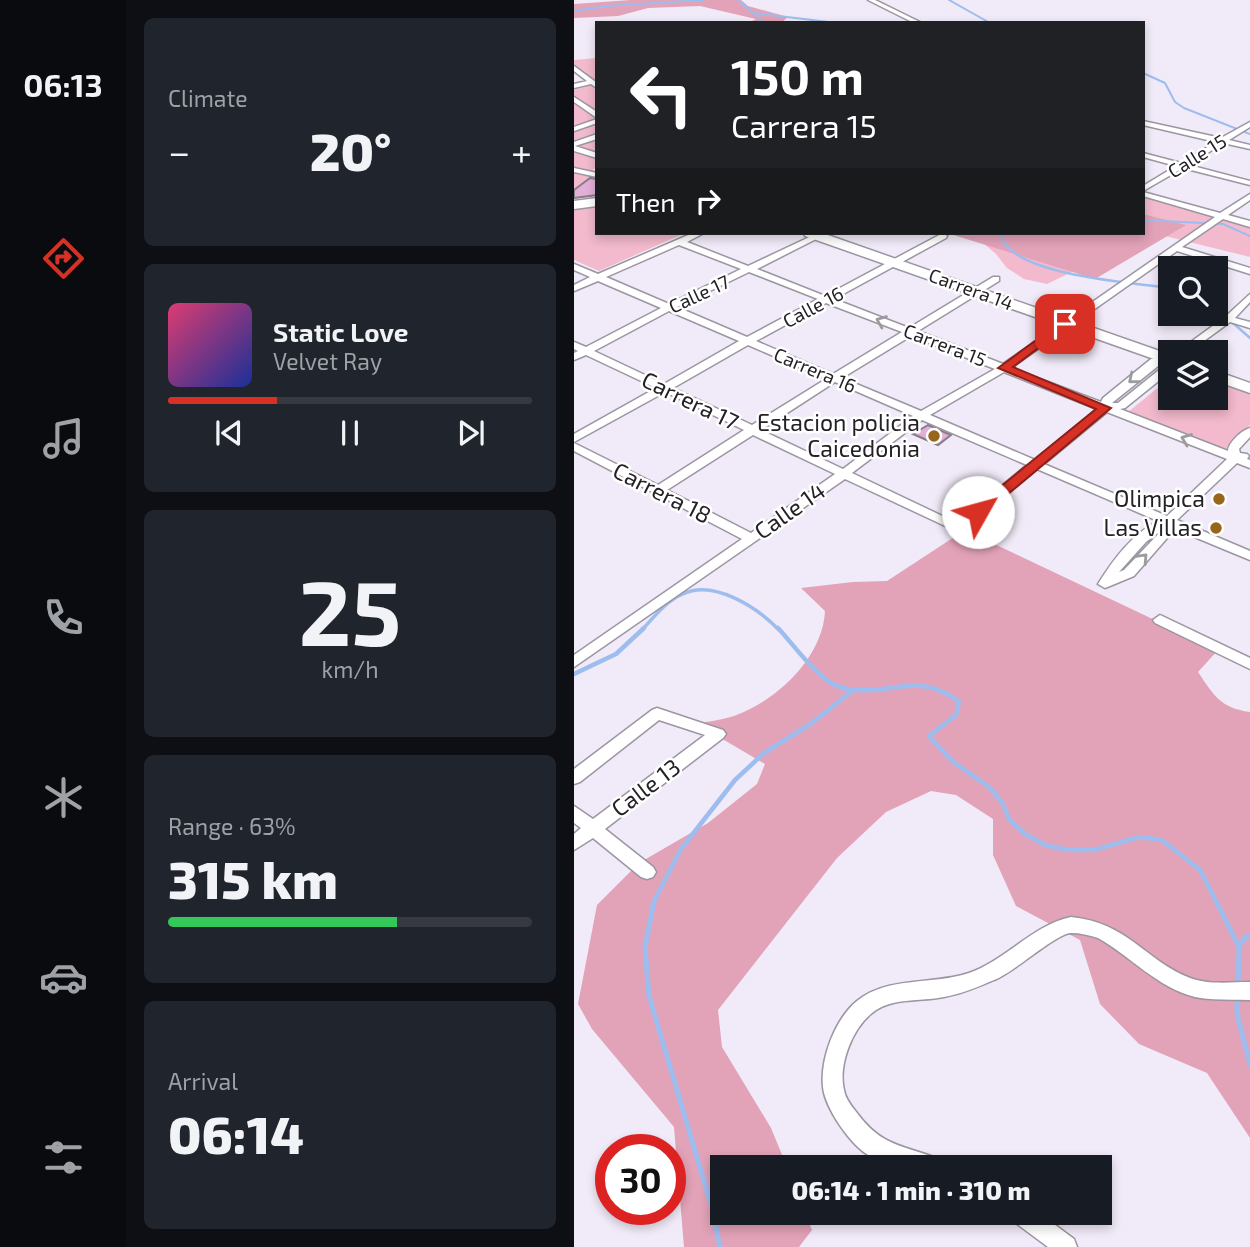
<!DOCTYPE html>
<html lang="en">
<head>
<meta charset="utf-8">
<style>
	:root { --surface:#171b24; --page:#20242c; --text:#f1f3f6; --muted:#9ea1a6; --line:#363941; --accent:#d93025 }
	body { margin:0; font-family:"Exo 2",sans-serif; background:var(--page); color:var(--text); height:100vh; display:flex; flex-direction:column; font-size:26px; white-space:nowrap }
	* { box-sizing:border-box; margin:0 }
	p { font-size:23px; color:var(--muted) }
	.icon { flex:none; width:38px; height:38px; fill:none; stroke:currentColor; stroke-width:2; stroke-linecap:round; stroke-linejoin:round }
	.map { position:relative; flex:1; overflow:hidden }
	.sheet { display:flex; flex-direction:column; gap:18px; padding:18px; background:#0d0f14; width:448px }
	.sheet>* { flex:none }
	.banner { position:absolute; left:21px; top:21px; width:550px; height:214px; border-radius:0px; box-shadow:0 4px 10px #0003; background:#202124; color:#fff; overflow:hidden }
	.buttons { position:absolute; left:584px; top:256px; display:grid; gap:14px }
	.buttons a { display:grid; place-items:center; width:70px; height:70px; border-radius:0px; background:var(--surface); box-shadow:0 4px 10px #0003; font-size:35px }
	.speed { position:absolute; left:21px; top:1134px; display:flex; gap:14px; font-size:35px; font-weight:700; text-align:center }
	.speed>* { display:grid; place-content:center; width:91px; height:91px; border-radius:50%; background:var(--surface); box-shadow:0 4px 10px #0003; line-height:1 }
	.speed .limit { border:10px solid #d22; background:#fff; color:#111 }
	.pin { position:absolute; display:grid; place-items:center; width:60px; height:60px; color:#fff; margin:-30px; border-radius:14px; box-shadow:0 4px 10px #0006 }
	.me { position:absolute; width:77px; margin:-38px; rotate:52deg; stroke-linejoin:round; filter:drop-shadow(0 0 5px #0008) }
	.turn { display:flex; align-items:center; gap:24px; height:147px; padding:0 21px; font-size:32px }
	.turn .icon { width:91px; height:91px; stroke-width:2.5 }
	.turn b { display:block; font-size:49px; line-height:60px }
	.then { display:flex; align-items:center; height:66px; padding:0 21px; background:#0003; gap:14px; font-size:26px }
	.big { font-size:52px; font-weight:800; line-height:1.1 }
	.sheet .widget { flex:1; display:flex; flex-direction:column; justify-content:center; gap:10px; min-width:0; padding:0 24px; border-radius:10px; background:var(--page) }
	.sheet .dial { align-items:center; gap:0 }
	.dial b { font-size:91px; line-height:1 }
	.song { display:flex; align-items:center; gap:21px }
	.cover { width:84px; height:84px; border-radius:10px; background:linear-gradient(135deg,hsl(340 70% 55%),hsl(230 70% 35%)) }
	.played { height:7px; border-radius:4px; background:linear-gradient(90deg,var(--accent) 30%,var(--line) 30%) }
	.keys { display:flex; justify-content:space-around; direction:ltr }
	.heat { display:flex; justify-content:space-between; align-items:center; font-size:38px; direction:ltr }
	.charge { height:10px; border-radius:5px; background:linear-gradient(90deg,#34c759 63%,var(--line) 0) }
	.trip { position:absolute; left:136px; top:1155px; width:402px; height:70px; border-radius:0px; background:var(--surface); box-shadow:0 4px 10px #0003; font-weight:800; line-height:70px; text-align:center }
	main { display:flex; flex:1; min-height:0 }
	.menu { display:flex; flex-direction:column; width:126px; justify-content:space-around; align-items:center; background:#090b0e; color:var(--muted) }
	.menu .icon { width:49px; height:49px }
	.menu .active { color:var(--accent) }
	.menu b { font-size:32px; color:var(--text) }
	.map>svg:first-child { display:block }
</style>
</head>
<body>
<main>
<nav class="menu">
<b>06:13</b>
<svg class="icon active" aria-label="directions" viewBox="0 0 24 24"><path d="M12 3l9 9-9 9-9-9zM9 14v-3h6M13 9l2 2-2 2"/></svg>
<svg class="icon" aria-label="music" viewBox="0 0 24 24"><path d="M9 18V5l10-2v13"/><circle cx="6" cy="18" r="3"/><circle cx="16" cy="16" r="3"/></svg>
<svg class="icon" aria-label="phone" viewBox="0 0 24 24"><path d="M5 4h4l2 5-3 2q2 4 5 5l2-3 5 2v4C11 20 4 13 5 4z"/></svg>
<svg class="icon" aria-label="climate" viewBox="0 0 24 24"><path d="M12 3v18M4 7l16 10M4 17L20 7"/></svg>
<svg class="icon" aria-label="car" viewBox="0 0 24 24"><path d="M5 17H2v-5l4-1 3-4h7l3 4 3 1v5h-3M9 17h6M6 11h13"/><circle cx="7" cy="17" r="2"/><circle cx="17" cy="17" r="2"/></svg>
<svg class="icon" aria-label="filters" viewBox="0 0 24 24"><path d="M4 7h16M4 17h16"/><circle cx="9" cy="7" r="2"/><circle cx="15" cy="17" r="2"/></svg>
</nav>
<section class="sheet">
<div class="widget"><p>Climate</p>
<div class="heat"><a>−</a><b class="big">20°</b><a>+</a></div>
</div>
<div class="widget">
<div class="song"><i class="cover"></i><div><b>Static Love</b><p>Velvet Ray</p></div></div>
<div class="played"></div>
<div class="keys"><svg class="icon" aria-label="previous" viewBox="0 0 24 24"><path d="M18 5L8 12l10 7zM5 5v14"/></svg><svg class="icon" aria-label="pause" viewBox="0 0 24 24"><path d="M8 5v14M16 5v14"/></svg><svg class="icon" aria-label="next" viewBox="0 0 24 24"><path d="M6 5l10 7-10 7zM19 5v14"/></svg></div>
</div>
<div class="widget dial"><b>25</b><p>km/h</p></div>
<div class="widget"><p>Range · 63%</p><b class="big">315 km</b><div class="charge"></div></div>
<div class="widget"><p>Arrival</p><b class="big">06:14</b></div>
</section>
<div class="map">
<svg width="676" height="1247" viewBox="0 0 676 1247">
	<rect width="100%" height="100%" fill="#f1eaf8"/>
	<path fill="#f2bacc" d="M23,58V167L18,170L23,171V195L0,198V90L22,84L0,66V60Z
		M569,197L676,226V257L579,233L473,284L450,279L433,268L422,254L408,242L569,233Z
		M23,203V233H111L25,271L0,260V208Z
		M597,377V397H642V381L676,393V425L650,450L553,413Z"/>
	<path fill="#e2a2b7" d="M57,0H167L174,6L214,17L207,23H174L182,19L126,6L74,8L44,16L0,18V4Z
		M569,214L612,225L521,279L373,233H569Z
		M391,530L644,650L624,672C640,696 647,708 676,712V1138L633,1073L565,1044L526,1004L506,940L442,906L419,855V819L382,795L357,791L312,812L263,858L144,1010L148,1047L197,1128L213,1167H149V1213H231L238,1230L225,1247H110L100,1127L18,1029L4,1004L23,905L65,863L134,823L183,784L191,764L123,724C135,721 148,720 160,716C203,701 249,657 251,611L227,588L279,582L313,581Z"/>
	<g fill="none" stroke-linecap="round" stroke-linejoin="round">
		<path stroke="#9ebdef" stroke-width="2" d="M164,0L190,23
			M375,0L416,23
			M0,11L32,6L129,0
			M179,13L263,23
			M569,73L591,83L601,102L610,108L676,134
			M569,220L649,224L676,236
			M426,233L430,243"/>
		<path stroke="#9ebdef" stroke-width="2.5" d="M429,241C449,276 559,283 597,288
			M642,308L676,338"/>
		<path stroke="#9ebdef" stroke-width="3.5" d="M68,630C80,617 92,601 109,594C140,579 184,608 205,630"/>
		<path stroke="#9ebdef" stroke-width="4.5" d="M204,628C219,644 245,681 266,687C310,700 343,668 385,702L382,715L355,736L378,761L415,787L428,802L435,819L451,834L471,845L494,850H520L565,837L588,840L626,870L643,903
			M0,674L42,654L70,628
			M79,903L107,849L161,780L190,753L238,723L278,691"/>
		<path stroke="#9ebdef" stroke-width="5" d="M80,901L71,947L75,996L138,1208L146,1247
			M642,901L665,947L664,984
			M665,947L672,936L676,937
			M663,995V1014L676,1065"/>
	</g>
	<path fill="#e2afd8" stroke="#887c85" stroke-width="2" d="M16,178L23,179V195L0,198V190Z
		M354,425L377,435L364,445L339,434Z"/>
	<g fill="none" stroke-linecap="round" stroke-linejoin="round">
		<defs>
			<path id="minor" d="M294,0H301L348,23H340Z
				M0,66L23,83V88L17,84L0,88V84L13,81L0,71Z
				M0,97L23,112V118L0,102Z
				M23,119V123L0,131V127Z
				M569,121L647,138L676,122V127L655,140L676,145V149L649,143L615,165L676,181V185L609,168L569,191V186L602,166L569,157V153L607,163L642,142L569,125Z
				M23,134V139L1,146L23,153V158L0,151V142Z
				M0,168L23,173V177L0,172Z
				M569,192L646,213L676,194V200L654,215L676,221V227L649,219L608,247L676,268V274L603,251L437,368L527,402L529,398L577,359L597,354V371L551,408L546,409L654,451C654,443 668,430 676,428V437L665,449L666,453L673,454L675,456L673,459L676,460V468L663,463L603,520L676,551V560L601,529L560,576L531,588L524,584C539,560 558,534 584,521L463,469L388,531L384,532L271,479L0,667V655L168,539L0,451V443L84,485L170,430L91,392L0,442V434L82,388L12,355L0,360V353L4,351L0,349V342L12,347L87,308L24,281L0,291V285L16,277L0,270V264L24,274L119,233H130L113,242L174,266L244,233H254L183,269L251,296L369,233L373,236L372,238L260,299L335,328L419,277H425V281L344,331L429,364L641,217L569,196ZM105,245L167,269L95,304L32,277ZM175,272L244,299L173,337L103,307ZM252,303L328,332L259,374L182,341ZM95,311L165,341L90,384L20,351ZM337,336L421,369L347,411L268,378ZM174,345L252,379L178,425L99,388ZM589,362L590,366L544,403H538ZM430,372L523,409L461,460L356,415ZM261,382L339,416L269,469L187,430ZM533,412L653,459L593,516L470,464ZM348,420L453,465L383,523L278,473ZM179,435L261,474L177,533L93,490ZM589,529L550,570L545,572L572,542Z
				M676,294V302L661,318L676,322V328L656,322L615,352H603L651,317Z
				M586,615L676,658V669L581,623L579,620Z
				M83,708L149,730L152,734L149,738L31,829L79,867L82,872L79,877L73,879L67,877L19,838L0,850V834L7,828L0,823V806L19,819L131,735L85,720L6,782L0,784V769L78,710Z
				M497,917C555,923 570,960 616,978C634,985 657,982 676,982V1000C658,999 639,1001 621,997C584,988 556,956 524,938C515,935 506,933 497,933C481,934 441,972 420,980C404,987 387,994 370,997C346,1002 317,997 298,1013C278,1029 264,1065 270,1090C271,1098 278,1107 283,1113C308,1147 329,1145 365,1159L368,1167C342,1168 319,1168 296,1156C277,1146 251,1108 249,1087C246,1059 261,1019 283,1001C313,976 360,985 395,973C432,960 459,925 497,917Z
				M436,1213H465L500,1239L503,1247H474L439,1221Z"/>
			<path id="secondary" d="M23,198V206L0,209V201Z
				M230,233H248L597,355V365L231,236Z
				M642,371L676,383V393L642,381Z"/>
		</defs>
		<use href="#minor" stroke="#9c95a2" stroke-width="3"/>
		<use href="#secondary" stroke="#9c95a2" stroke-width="3"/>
		<use href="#minor" fill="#fff" fill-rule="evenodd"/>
		<use href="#secondary" fill="#fff" fill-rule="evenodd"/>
	</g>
	<defs><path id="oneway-chevron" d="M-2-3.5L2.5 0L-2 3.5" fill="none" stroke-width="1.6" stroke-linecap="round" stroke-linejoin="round" transform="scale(1.75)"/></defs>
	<g stroke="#9c9b9d">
		<use href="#oneway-chevron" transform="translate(307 321) rotate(-158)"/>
		<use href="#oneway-chevron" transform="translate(559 379) rotate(141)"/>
		<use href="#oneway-chevron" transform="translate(612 439) rotate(-159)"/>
		<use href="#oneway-chevron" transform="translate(569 558) rotate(-47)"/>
	</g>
	<path fill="#d93025" stroke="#8d1f18" stroke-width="2" d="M487,322L497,324L439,367L537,408L409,515H399V509L522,409L424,368Z"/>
	<g fill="#98661a" stroke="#fff" stroke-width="2.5">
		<circle cx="360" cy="436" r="7"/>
		<circle cx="645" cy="499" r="7"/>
		<circle cx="642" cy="528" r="7"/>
	</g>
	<g text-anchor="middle" stroke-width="5" stroke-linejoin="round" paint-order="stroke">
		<g font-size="19" fill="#242126" stroke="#fff">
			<text transform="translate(623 156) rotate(-32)" y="7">Calle 15</text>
			<text transform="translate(397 289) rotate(20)" y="7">Carrera 14</text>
			<text transform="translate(125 294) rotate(-25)" y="7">Calle 17</text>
			<text transform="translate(239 307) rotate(-28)" y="7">Calle 16</text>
			<text transform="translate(371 345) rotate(21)" y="7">Carrera 15</text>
			<text transform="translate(241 370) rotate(23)" y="7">Carrera 16</text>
		</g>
		<g font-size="23" fill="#242126" stroke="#fff">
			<text transform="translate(116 401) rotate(26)" y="8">Carrera 17</text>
			<text transform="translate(88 493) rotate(27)" y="8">Carrera 18</text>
			<text transform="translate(216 511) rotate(-35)" y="8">Calle 14</text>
			<text transform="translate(72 788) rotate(-37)" y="8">Calle 13</text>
		</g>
		<g font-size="23" fill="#242126" stroke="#fff" text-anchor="end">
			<text x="346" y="431">Estacion policia<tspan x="346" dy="26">Caicedonia</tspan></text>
			<text x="631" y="507">Olimpica</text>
			<text x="628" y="536">Las Villas</text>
		</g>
	</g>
</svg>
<div class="buttons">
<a><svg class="icon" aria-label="search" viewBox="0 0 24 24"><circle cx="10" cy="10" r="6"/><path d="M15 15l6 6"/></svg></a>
<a><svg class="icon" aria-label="layers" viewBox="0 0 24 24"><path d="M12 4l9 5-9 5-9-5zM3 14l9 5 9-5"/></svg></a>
</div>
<div class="speed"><div class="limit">30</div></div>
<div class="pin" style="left:491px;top:324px;background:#d93025"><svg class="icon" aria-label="arrive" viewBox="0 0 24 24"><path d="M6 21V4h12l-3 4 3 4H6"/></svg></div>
<svg class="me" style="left:404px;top:512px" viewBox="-20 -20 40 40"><circle r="19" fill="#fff"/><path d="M0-13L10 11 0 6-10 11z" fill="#d93025"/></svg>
<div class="trip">06:14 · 1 min · 310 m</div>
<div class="banner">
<div class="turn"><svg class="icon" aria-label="left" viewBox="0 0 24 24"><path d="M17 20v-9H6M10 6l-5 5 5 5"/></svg><div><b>150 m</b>Carrera 15</div></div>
<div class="then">Then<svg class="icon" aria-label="right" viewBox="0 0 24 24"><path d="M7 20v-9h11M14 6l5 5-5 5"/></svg></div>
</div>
</div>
</main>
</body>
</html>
